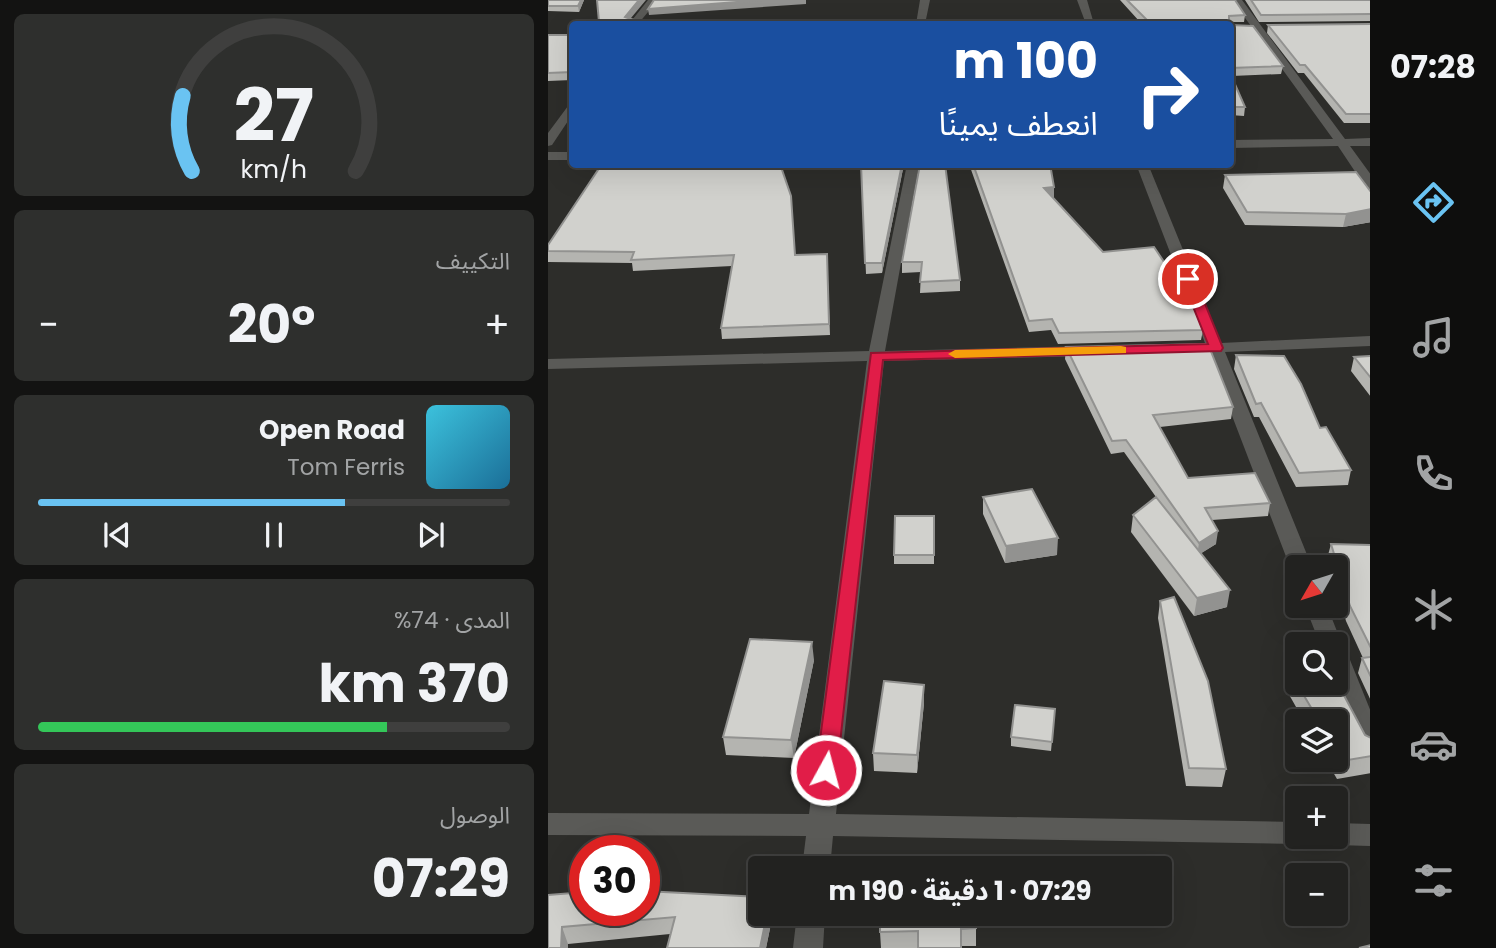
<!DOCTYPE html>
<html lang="ar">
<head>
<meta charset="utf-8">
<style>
	:root { --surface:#222220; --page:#2e2f2d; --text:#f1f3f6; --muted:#a2a4a5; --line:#3f3f3e; --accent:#6ac3f2 }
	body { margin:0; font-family:Poppins,"Noto Sans Arabic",sans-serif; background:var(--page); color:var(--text); direction:rtl; height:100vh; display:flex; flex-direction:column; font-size:26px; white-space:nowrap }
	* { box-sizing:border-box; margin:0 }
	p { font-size:23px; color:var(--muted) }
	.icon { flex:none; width:38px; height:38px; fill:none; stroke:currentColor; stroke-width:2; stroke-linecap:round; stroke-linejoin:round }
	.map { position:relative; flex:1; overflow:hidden; direction:ltr }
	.panel { display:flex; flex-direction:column; gap:14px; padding:14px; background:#131312; width:548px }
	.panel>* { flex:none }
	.top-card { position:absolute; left:21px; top:21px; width:665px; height:147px; border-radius:7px; box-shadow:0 7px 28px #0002,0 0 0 2px var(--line); direction:rtl; background:#1a4fa0; color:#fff; overflow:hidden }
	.needle { width:46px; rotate:231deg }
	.tools { position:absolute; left:737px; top:555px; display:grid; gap:14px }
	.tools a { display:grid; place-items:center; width:63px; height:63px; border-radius:7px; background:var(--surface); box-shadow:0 7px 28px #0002,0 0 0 2px var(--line); font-size:35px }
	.speed { position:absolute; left:21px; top:835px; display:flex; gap:14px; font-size:35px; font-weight:700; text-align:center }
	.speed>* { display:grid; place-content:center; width:91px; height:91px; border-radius:50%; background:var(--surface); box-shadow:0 7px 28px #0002,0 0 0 2px var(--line); line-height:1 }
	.speed .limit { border:10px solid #d22; background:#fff; color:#111 }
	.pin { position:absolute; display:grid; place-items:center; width:60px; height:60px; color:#fff; margin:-30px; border:4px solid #fff; border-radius:50%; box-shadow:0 2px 7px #0007 }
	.me { position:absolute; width:77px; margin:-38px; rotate:7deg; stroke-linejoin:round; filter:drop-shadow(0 0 5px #0008) }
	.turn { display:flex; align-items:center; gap:24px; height:147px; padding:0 21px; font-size:32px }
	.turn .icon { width:91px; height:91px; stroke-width:2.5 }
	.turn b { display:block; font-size:49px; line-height:60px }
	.big { font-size:52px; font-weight:700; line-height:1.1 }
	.panel .widget { flex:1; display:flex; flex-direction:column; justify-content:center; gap:10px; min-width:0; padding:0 24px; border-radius:10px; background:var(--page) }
	.panel .dial { align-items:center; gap:0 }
	.dial svg { height:182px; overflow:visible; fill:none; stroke:var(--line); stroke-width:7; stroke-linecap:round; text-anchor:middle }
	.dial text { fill:var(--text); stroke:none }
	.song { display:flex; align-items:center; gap:21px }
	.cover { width:84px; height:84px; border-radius:10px; background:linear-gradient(135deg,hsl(190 70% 55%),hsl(200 70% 35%)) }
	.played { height:7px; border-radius:4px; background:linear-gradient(90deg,var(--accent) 65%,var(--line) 65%) }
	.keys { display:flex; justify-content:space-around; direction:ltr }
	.heat { display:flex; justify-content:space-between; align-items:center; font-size:38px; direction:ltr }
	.charge { height:10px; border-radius:5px; background:linear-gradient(90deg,#34c759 74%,var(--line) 0) }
	.trip { position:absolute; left:200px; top:856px; width:424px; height:70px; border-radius:7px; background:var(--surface); box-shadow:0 7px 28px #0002,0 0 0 2px var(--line); font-weight:700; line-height:70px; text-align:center; direction:rtl }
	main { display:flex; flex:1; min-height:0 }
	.menu { display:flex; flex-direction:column; width:126px; justify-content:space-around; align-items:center; background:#0e0e0d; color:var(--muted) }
	.menu .icon { width:49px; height:49px }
	.menu .on { color:var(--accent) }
	.menu b { font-size:32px; color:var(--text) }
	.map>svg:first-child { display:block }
</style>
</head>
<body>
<main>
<nav class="menu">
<b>07:28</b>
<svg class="icon on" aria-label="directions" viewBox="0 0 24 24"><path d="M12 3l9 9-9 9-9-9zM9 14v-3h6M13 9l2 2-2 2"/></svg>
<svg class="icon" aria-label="music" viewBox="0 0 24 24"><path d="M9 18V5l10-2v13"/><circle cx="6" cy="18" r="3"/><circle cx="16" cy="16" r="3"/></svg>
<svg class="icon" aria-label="phone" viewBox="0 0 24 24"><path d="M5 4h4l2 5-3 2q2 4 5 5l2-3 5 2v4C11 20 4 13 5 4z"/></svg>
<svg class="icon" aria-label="climate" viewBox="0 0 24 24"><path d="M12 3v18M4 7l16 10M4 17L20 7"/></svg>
<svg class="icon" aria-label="car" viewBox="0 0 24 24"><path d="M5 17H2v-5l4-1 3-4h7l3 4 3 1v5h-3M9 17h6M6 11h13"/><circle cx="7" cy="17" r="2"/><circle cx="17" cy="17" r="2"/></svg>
<svg class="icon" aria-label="filters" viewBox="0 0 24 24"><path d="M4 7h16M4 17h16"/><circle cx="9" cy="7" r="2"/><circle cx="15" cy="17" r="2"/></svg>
</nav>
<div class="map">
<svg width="823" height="948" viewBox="0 0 823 948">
	<rect width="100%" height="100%" fill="#2d2d2a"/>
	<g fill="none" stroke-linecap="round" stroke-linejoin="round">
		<path fill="#5a5a57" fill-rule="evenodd" d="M100,0H110L90,24H81Z
			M372,0H382L377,24H368Z
			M529,0H539L546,24H538Z
			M684,0H694L797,139L823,138V146H802L823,175V189L818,188L790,146L682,148V140L785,139Z
			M24,105V115L4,145L0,146V133L20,106Z
			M0,152H24V160H0Z
			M359,164H371L337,351L541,346L549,351L541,356L336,361L288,814L749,822V836H761L759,841L749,844L285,836L282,868H254L258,836L0,835V813L261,814L319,361L0,369V359L321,351Z
			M588,164H600L673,343L823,336V346L677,352L764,567H749V573L742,567L660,353L638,354L630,349L638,344L657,343Z
			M757,606H779L794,644L792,648L800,655L823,712V755L814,752L810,745L787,682L788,644H772Z
			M788,823L823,824V846L788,845L778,842L776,836H788Z
			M249,914H277L275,948H245Z"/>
	</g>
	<path fill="#b4b4b0" d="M0,0H36L31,12L0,11Z
		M572,0H687L697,15L696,22H592Z
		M697,0H823V21L711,22Z
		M823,24V123H796L756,73H750L719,33L720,25Z
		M682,25L735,66L733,74L684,76L697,107L696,116L682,115Z
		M24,29V80L0,81V35H23Z
		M313,164H356L334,273L318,274Z
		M372,164L412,280V291L372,293L373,272L354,273V262Z
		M421,164H502L506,187V197H504L555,252L655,330L653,340L510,344L503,330L481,332Z
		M677,175L823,192V222L795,227L697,225L675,188Z
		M0,245L247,255L279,254L282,335L174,339L173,328L184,266L85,271L84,263L0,262Z
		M518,347L685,407L683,419L612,427L640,478L722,503L720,516L664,520L668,544L653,553L679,607L646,616L583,532L585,515L608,497L576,452L563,454L517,359Z
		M688,355L803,470L800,485L748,487L711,417H706L686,369Z
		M823,356V397L803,371L806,357Z
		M435,497L509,555L457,563L435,514Z
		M386,516V564H346V555Z
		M783,544L823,545V701L810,673L814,658H815L798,621L788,587V567H782L779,559Z
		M612,601L678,769L674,787L638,786L610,618Z
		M266,660L246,758L178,755L175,737Z
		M739,667L797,685L795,693L817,735L823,738V773L789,779L778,760H788V721H756L735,684Z
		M376,685V703L369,773L326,771L325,753Z
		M507,709L503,751L463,746V737Z
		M0,895L212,914H225L218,948H119L122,934L20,944V948H0Z
		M428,928V946H413V948H333L332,932Z"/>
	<path fill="#929290" d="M33,0H36L31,12L30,6Z
		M91,0H98L78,24L77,17Z
		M214,0H258V4L101,15L100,9Z
		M354,164H356L334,273V263Z
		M506,187V197L496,198V188Z
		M823,209V222L795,227L798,214Z
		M670,531L668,544L649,556L651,543Z
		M510,538L509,555L457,563L458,546Z
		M682,590L679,607L646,616L649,598Z
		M264,642L266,660L246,758L243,740Z
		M376,685V703L369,773V755Z
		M219,914H225L218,948H212Z
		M14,927L20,944V948H13Z"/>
	<path fill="#d1d1cd" stroke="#929290" stroke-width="2" d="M0,0H33L30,6H0Z
		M49,0H91L77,17L86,20V24H36L51,22Z
		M106,0H214L100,9Z
		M579,0H687L697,15L681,16V24H503L600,21Z
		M703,0H823V14L713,15Z
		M823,24V114H798L757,65H752L720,25Z
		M682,25L705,26L735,66L682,68Z
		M24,29V72L0,73V35H23Z
		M682,73L697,107H682Z
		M54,164H232L243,196L247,255L279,254L281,324L173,328L186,255L83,260L86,252L0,251V245Z
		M313,164H354L334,263H317Z
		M372,164H397L412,280L372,282L374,262H354Z
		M425,164H502L506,187L496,188L555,252L606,247L645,305L655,330L511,333L504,319L481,321Z
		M808,172L823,192V209L798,214L699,212L677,175Z
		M660,344L685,407L605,415L640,478L707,473L722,503L657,508L670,531L651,543L578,440L564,441L518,347Z
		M688,355L736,356L753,384L772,428L778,427L803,470L751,473L713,403L708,404Z
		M823,356V378L806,357Z
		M484,489L510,538L458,546L435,497Z
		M608,497L682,590L649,598L585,515Z
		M347,516H386V555H346Z
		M783,544L823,545V648L802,606Z
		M626,597L660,681L678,769L641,768L612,601Z
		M202,639L264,642L243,740L175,737Z
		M823,657V677L814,658Z
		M788,659H789L797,685L791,686L817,735L823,738V756L794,761L788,749V721H771L739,667L749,665V682H788Z
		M336,681L376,685L369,755L325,753Z
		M467,705L507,709L504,742L463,737Z
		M96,891L212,897V914H219L212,948H119L127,917L14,927L13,948H0V895L37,892V910H96Z
		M332,914H427L428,928L413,929V948H370V931L332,932Z
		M823,945V948H811Z"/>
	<path fill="#e11d48" stroke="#92132f" stroke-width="2" d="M640,276L647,279L675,348L673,351L335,360L289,770L286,776L278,778L271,776L268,770L323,353L660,344L634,279Z"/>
	<path fill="#f59e0b" d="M573,346L578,347V353L407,358L400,354L407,350Z"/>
</svg>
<div class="tools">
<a><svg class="needle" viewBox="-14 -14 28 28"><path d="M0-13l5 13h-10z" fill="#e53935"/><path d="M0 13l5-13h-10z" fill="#a2a4a5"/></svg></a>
<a><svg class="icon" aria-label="search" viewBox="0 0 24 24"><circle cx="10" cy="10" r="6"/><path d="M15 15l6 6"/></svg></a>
<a><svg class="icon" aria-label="layers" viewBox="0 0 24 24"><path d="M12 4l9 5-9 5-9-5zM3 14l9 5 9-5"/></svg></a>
<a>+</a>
<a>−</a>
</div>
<div class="speed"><div class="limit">30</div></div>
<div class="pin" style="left:640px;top:279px;background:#d93025"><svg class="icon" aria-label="arrive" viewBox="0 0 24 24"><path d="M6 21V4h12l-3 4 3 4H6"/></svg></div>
<svg class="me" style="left:278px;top:770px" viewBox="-20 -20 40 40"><circle r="17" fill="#e11d48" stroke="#fff" stroke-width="3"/><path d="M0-11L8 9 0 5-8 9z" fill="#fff"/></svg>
<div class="trip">07:29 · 1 دقيقة · 190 m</div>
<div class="top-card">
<div class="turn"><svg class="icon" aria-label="right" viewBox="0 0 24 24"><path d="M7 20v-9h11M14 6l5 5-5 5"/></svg><div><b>100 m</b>انعطف يمينًا</div></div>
</div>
</div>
<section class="panel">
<div class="widget dial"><svg viewBox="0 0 100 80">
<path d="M14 69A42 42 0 1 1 86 69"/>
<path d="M14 69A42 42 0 0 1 10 36" stroke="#6ac3f2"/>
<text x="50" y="56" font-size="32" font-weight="700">27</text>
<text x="50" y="72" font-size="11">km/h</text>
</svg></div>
<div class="widget"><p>التكييف</p>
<div class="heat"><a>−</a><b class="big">20°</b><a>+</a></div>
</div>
<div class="widget">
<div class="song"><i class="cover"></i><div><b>Open Road</b><p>Tom Ferris</p></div></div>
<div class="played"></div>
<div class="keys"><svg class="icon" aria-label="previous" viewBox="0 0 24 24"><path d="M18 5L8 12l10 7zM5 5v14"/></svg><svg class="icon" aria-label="pause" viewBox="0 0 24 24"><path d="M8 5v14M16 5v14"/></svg><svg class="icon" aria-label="next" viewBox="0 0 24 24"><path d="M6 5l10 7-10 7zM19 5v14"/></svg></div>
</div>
<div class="widget"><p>المدى · 74%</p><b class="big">370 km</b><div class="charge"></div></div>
<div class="widget"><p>الوصول</p><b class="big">07:29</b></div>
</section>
</main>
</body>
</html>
